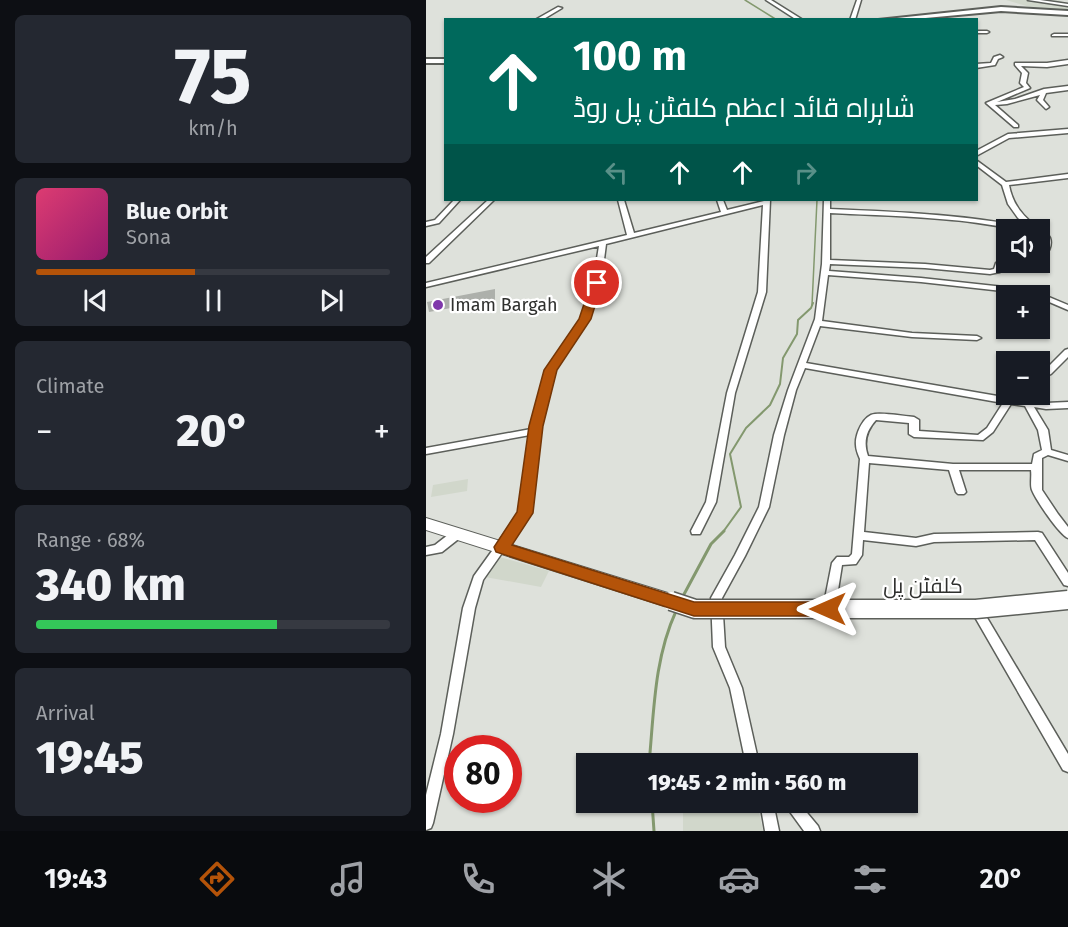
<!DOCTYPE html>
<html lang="en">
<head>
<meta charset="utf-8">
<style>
	:root { --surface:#171b24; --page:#242831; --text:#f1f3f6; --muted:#9ea1a6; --line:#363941; --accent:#b45309 }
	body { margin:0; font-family:"Fira Sans",Cairo,sans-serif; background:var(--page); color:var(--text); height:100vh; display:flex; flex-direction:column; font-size:22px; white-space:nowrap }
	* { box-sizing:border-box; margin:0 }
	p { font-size:20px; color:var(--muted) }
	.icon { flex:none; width:33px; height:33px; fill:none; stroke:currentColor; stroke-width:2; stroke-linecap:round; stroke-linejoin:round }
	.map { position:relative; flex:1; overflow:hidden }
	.sheet { display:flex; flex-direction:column; gap:15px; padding:15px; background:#0d0f14; width:426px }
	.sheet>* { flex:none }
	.banner { position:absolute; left:18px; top:18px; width:534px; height:183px; border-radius:0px; box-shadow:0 2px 4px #0004; background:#00695c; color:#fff; overflow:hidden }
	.controls { position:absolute; left:570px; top:219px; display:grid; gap:12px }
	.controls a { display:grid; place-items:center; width:54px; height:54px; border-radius:0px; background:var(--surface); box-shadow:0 2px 4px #0004; font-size:30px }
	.speed { position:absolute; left:18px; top:735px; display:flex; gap:12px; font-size:30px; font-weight:700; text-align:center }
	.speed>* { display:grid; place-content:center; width:78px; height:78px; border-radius:50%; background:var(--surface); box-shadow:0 2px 4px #0004; line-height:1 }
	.speed .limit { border:9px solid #d22; background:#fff; color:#111 }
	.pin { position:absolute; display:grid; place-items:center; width:51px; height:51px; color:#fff; margin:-26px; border:3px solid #fff; border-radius:50%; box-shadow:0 2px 6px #0007 }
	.me { position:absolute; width:66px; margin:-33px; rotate:270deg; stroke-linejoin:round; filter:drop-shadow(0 0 4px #0008) }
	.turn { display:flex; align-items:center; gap:21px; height:126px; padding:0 30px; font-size:27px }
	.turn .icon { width:78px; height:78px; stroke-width:2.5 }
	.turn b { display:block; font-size:42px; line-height:51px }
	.lanes { display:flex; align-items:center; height:57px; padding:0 30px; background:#0003; justify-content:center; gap:30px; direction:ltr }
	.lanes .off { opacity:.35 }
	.big { font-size:45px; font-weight:800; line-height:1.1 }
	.sheet .card { flex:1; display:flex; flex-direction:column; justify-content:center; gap:9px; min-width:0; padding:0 21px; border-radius:9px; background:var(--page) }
	.sheet .dial { align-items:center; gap:0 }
	.dial b { font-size:78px; line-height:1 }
	.song { display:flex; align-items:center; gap:18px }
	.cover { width:72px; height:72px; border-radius:9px; background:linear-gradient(135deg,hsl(340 70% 55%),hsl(320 70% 35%)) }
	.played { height:6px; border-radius:3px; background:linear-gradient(90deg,var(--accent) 45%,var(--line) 45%) }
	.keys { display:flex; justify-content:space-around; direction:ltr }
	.heat { display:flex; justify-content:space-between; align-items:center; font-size:33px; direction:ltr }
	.charge { height:9px; border-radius:4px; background:linear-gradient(90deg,#34c759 68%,var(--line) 0) }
	.trip { position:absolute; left:150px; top:753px; width:342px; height:60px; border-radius:0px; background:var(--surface); box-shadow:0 2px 4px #0004; font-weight:800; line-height:60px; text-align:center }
	.dock { display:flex; height:96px; justify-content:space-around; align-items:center; background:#090b0e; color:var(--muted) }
	.dock .icon { width:42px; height:42px }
	.dock .on { color:var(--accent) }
	.dock b { font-size:27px; color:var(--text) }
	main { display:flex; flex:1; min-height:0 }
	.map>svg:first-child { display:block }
</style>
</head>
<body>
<main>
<section class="sheet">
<div class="card dial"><b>75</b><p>km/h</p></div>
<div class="card">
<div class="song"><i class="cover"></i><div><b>Blue Orbit</b><p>Sona</p></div></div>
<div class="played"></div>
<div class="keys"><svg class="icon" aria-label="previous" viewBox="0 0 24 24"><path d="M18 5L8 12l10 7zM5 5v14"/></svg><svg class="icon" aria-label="pause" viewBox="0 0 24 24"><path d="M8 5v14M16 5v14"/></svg><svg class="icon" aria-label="next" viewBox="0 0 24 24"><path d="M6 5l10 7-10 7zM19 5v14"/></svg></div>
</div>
<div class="card"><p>Climate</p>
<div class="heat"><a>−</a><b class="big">20°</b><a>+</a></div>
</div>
<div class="card"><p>Range · 68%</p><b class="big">340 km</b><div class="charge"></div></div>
<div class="card"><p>Arrival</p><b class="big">19:45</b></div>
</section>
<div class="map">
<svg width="642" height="831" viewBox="0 0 642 831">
	<rect width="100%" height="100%" fill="#dee1db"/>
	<path fill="#d1d7cb" d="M580,0H633L642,6V14L618,11Z
		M42,479L41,491L5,497L7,485Z
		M69,556L81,559L123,571L115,587L59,577Z
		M257,803H331L337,831H257Z"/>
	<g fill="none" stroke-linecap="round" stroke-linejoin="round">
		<path stroke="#83986e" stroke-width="1.5" d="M319,0L351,20
			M386,305L391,200"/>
		<path stroke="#83986e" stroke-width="2" d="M297,532L315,507L304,454L320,428L344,405L354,384L357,358L371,334L372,320L385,308L387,303"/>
		<path stroke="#83986e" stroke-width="3" d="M256,598L285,544L298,531
			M223,764C228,712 228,659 250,611
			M226,802L228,831"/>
	</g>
	<path fill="#adb0ab" d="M69,289V300L3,312L1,302Z"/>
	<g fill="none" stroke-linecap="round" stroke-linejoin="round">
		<defs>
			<path id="minor" d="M340,0H345L377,20H371Z
				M431,0H435L429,20H424Z
				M602,0H614L642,4V6Z
				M132,7L136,8L116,20H109Z
				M550,31H561L563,32L561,33H550Z
				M628,34H642V36H626V35Z
				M574,55L577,57L572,59L569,65L550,68V64L565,63L568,57Z
				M642,60V64L621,67L595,66L602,73L600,83L604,88L571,102L589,99L618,89L642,86V90L620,93L617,100L623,107L620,109L611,100L614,95L581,104L569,105L592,125V127H588L560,103L598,87L594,83L596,73L589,65V63H621Z
				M642,129V133L583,138L550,156V151L582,134Z
				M550,160L580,182L642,174V178L583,185C586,202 595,215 609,225C614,229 621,232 624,238C627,246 621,254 617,261H614C614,252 621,243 614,235V230C584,230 555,222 526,220C485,216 445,215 404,213V260L499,264L564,270L568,269L570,263C579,261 585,262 594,262L576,267L574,272L564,274L499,268L404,264L403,271L495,278L606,290L642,305V310L614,298V296L604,294L495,282L402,275L396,321L486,333L551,336L555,338L551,340L486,337L394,326L380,363L583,398L620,403L642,402V408L620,409L608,407L622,430L625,450L642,455V461L622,455L616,458V490L632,514L642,527V538C633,534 610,500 606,490C604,485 606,476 605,470H533L540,492L538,494H532L530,492L523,470L443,463L438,532L490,538L508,534L612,532L616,533L642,573V586L638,585L609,540L508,542L490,546L437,540L436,555L430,564L416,565L409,609L407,612L403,613L399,612L397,609L406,563L411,557H423L426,554L434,459C432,454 430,450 430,445C429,435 437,415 449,414C461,413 476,416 488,417L493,420V431L552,435L561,428L577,403L379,368L370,390L358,435L343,507L319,556L296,598L299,647L316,688L333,764H320L304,688L287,647L285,598L309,555L333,507L348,435L362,390L389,319L396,264L398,200H404V209C471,212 538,214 604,228L592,218L582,204L576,185L550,165ZM585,404L599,406L612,430L616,450L608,454L606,464H527L442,456C437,442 440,431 450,420L483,423V434L488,437L557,440L567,432Z
				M28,200H34L13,223L0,226V222L9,220Z
				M62,200H68L3,263H0V257Z
				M192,200H198L208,233L295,212L291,200H297L301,210L338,201V200H344L340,292L309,393L290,502L274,534H266L265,531L280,502L301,393L332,292L337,205L180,244L175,283L163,319L128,370L115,426L104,513L57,580L49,608L27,734L7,823L5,828L0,830V795L15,734L37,608L48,576L94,512L104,435L0,454V448L105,429L120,370L155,319L167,283L173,246L0,287V283L201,235Z
				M642,349V357L625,374L614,379V373L619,370L639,350Z
				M31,530L35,531L36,534L35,537L16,552L0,555V547L9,545L27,531Z
				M550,605L554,606L642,754V772L637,770L546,612L544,609L546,606Z
				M334,802H347L353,831H339Z
				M357,802H372L392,826L394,831H378Z"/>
			<path id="major" d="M575,7L642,11V15L575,11L478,20H452Z
				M0,59H20V63H0Z"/>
			<path id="highway" d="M0,518L245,594L251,596L253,601L251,606L245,608L0,530Z"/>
		</defs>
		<use href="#minor" stroke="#5c5f5a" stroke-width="3"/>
		<use href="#major" stroke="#5c5f5a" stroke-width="4"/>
		<use href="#highway" stroke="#5c5f5a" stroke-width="2"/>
		<use href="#minor" fill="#fff" fill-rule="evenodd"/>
		<use href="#major" fill="#fff" fill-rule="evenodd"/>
		<use href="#highway" fill="#fff" fill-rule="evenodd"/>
		<defs>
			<path id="highway-bridge" d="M245,601L269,609H550L642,600"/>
		</defs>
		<use href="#highway-bridge" stroke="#5c5f5a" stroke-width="21" stroke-linecap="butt"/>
		<use href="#highway-bridge" stroke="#fff" stroke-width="18"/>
	</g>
	<path fill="#b45309" stroke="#753606" stroke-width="1.5" d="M171,279L176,283L165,319L131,370L117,426L107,513L86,545L268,602H402L408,604L411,609L408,614L402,616H268L70,552L68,547L91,512L103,426L118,370L153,319L165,283Z"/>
	<circle fill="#7f38ab" stroke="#fff" stroke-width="2" cx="12" cy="305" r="6"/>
	<g text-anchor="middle" stroke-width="4.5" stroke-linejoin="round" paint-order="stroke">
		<g font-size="18" fill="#2f302e" stroke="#fff" text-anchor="start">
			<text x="24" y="311">Imam Bargah</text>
		</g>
		<g font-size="21" fill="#2f302e" stroke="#fff">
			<text x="497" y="593">کلفٹن پل</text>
		</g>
	</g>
</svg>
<div class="controls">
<a><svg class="icon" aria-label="sound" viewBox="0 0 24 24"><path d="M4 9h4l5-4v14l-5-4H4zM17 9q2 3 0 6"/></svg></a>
<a>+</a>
<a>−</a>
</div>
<div class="speed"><div class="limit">80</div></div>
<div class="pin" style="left:171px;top:283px;background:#d93025"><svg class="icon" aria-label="arrive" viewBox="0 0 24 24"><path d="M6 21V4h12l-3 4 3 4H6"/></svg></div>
<svg class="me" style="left:402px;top:609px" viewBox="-20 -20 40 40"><path d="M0-17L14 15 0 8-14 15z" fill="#b45309" stroke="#fff" stroke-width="4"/></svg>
<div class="trip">19:45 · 2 min · 560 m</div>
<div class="banner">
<div class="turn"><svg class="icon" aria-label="ahead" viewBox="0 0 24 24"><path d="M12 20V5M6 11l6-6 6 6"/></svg><div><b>100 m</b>شاہراہ قائد اعظم کلفٹن پل روڈ</div></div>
<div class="lanes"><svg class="icon off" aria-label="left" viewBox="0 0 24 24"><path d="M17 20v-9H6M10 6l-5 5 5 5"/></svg><svg class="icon" aria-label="ahead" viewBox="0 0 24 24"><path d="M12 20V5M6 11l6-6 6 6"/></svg><svg class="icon" aria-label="ahead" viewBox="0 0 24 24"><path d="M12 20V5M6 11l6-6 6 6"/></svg><svg class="icon off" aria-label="right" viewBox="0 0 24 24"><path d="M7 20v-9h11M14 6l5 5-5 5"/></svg></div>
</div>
</div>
</main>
<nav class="dock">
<b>19:43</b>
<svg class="icon on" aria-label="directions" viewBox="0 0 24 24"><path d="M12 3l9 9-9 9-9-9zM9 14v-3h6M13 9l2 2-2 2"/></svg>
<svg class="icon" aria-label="music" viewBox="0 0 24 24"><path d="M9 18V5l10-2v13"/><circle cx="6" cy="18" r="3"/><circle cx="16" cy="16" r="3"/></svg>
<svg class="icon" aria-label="phone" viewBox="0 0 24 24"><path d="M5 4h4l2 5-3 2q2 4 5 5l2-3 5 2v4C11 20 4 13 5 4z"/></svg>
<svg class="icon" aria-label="climate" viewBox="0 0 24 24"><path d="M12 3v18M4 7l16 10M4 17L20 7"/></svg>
<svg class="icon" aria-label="car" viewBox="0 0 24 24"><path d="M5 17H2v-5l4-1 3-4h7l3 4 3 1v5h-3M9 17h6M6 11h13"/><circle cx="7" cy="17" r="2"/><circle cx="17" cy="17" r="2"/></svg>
<svg class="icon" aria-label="filters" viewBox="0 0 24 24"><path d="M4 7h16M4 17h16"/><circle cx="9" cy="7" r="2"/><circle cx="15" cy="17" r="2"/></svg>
<b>20°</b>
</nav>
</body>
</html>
